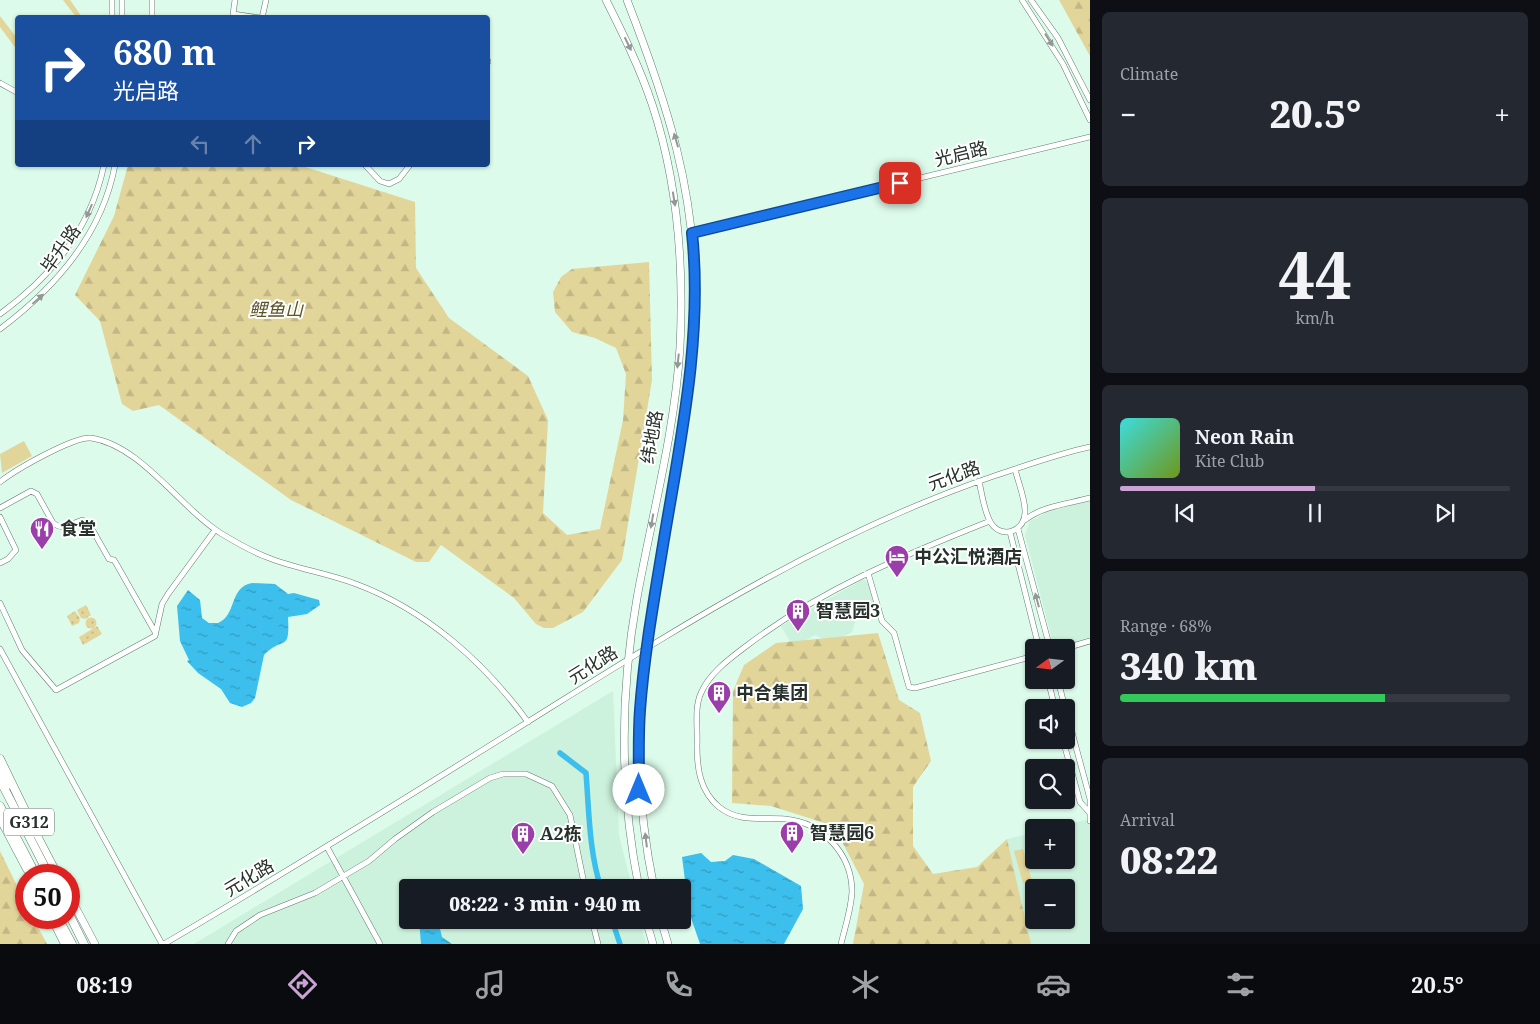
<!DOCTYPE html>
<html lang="en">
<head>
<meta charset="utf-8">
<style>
	:root { --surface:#171b24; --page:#242831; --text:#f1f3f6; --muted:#9ea1a6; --line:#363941; --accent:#caa2d3 }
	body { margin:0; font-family:"Noto Serif","Noto Sans SC",serif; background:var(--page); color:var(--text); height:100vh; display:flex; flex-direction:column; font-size:19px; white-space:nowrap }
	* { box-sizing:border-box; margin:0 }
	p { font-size:16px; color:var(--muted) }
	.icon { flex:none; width:28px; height:28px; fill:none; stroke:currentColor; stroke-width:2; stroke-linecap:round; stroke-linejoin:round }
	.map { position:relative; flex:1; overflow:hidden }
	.details { display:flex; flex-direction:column; gap:12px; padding:12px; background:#0d0f14; width:450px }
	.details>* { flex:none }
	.hud { position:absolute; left:15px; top:15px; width:475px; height:152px; border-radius:5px; box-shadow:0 1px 4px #0004; background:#1a4fa0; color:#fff; overflow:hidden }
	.needle { width:32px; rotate:255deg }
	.fabs { position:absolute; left:1025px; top:639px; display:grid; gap:10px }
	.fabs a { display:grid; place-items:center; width:50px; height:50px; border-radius:5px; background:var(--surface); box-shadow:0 1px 4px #0004; font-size:25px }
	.speed { position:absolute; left:15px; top:864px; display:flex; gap:10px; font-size:25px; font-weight:700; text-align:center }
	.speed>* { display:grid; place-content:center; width:65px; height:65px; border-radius:50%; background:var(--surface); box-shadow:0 1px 4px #0004; line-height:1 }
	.speed .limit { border:8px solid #d22; background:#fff; color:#111 }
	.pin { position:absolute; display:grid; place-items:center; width:42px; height:42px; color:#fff; margin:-21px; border-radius:10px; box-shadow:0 2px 8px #0006 }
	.me { position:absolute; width:55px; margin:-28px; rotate:0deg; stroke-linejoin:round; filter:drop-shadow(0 0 4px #0008) }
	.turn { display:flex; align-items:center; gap:18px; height:105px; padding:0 15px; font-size:22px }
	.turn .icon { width:65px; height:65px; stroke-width:2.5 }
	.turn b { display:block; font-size:35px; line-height:42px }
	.lanes { display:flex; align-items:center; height:48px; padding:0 15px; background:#0003; justify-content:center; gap:25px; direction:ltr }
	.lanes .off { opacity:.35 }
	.big { font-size:38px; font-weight:800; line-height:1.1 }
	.details .card { flex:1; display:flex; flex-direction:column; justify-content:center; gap:8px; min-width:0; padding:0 18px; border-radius:8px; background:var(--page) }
	.details .dial { align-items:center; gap:0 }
	.dial b { font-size:65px; line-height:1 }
	.song { display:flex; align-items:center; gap:15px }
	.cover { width:60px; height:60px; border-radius:8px; background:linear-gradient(135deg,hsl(180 70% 55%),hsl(80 70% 35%)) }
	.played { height:5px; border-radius:2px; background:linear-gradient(90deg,var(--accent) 50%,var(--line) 50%) }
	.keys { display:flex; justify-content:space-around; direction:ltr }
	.heat { display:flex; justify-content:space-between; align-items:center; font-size:28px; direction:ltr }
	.charge { height:8px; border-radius:4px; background:linear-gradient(90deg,#34c759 68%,var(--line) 0) }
	.trip { position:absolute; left:399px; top:879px; width:292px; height:50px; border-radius:5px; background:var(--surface); box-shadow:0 1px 4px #0004; font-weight:800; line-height:50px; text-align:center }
	.menu { display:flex; height:80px; justify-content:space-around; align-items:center; background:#090b0e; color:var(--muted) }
	.menu .icon { width:35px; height:35px }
	.menu .on { color:var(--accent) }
	.menu b { font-size:22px; color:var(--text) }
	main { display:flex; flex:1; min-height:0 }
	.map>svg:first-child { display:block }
</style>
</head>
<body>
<main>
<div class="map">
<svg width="1090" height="944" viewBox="0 0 1090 944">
	<defs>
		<pattern id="grass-dots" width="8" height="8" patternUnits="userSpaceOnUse" patternTransform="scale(1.25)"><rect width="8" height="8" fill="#e2d59a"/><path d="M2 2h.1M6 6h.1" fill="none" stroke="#c2b785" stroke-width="1.8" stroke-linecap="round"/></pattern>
		<pattern id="forest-firs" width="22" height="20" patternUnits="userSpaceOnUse" patternTransform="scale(1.25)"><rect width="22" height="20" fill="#e2d59a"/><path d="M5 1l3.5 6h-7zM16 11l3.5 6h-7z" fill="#c2b785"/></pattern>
		<pattern id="water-ripples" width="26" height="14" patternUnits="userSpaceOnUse" patternTransform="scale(1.25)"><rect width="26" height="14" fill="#3cbfec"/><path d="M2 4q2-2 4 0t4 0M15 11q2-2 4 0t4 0" fill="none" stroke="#329cbf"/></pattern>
	</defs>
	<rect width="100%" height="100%" fill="#dcfbea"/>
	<path fill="#ccf1dc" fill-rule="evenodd" d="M1090,495V639L1054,647L1025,535L1030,521L1044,514L1043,507Z
		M864,579L870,586L876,610L856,619L852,632L837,640H826L815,635L793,647L781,626Z
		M613,691L619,835L632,887L408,888V920H640L646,944H194Z
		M1090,819V944H1031L1007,839L1034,833V860H1066V828L1055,827ZM1034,888H1066V920H1034Z"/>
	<path fill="url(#grass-dots)" d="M86,605L91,615L85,619L81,618L77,610Z
		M75,611L80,618L79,623L72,626L67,616Z
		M85.5 623a5.5 5.5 0 1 1 11 0a5.5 5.5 0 1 1-11 0Z
		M97,626L102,634L83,645L79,637Z"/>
	<path fill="url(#forest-firs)" d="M1059,0H1090V56Z
		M128,165H299L415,202L416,268L449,318L528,376L548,420L543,513L567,535L600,529L623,420L626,374L616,348L595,338L572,332L555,312L553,292L561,277L572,269L649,262L652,380L622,560L583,612L553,628H544L536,624L514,598L441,545L429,562H416L291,500L159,405L133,411L122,404L100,321L75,295L114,216Z
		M878,633L899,700L920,713L931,761L913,787V846L933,874L977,867L1007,839L1031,944H853L864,884L834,826L771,806L732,803L733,691L744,665L776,643Z
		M0,851L26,904V918H33L47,944H0Z"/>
	<path fill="#e2d59a" d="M63,0H70L82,17H76Z
		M0,16L17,38V50L0,27Z
		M24,441L32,456L2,473L0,454Z
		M1023,849L1032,881L1023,883L1014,851Z"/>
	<path fill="url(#water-ripples)" d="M252,583L275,584L288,594L294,593L319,600L320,605L307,614L288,617C290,654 283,635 264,655L255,698L251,703L242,707L230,703L221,689L198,673L187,661L189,660L180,641L177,606L188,590L200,600L202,618L209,623H218C237,615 229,587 252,583Z
		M701,853L711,862L725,861L733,855L754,859L801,886L803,909L784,944H700L689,912L682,857Z
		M419,920H449L440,929L442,937L452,944H421Z"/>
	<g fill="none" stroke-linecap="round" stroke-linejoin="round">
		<path stroke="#3cbfec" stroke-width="5.5" d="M560,753L586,773C589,810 589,852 601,888
			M612,920L620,944"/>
		<defs>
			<path id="minor" d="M235,0L233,14L260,18
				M1022,0L1063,64L1090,120
				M1031,0L1058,38L1090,100
				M112,18V0
				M122,18V0
				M152,18V0
				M262,18L266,0
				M488,62V61
				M0,83L18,93
				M365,165L380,181L389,184L399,179L410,165
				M692,233L1090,137
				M0,314C51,277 91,228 104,165
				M0,329C55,288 102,235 115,165
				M979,481C982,494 984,512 991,523C1002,540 1026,531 1025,511C1025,498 1018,482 1015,469
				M0,482C15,470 74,436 91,438C141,445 181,509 222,534C237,543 252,552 269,558C297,569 327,573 356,584C426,610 484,662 528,722
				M0,508L31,491L37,494L53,523C63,531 71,524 82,520L88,522L109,559L114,560L117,565L155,632
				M0,517L16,550L8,559L0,563
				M1025,520C1042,506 1068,504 1090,498
				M1018,529L1050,648
				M1010,532L1039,648
				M868,573L882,621L894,633L909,687L915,688L1034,656
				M0,603L22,650L56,690L155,636L162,604L168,594L215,530
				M1066,648L1090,641
				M0,649L162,944
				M1048,680L1055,708
				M1058,680L1065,708
				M1066,710L1090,799V821
				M1063,740L1080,802L1089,812
				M327,847L380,944
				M592,920L598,944
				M164,944C295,867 424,787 553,706C694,618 835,530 994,476C1025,466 1057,454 1090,447
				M228,944L236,931L260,915L315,893L369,861L395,839L433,812L490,778L503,774H526L552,786L570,815L585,888
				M841,944C845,927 851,910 852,892C852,854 822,822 785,819C762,817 739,823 719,807C700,791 697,769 697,746C698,729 694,708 701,693C709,674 729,659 745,647C818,591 904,555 990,521"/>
			<path id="major" d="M606,0C623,34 640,68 652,104C678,182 684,265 680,347C675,431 652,515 637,598C620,693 620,793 639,888
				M627,0C667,103 696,191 695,303C693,441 648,575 640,712C637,771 642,830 654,888
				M0,769L9,785
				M34,829L58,875
				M69,895L95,944
				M646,920L653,944
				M661,920L668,944"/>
			<path id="highway" d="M0,759L36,833
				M0,780L49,875
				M0,806L36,875
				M0,818L27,869
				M69,914L84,944
				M52,918L65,944
				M58,918L72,944"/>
		</defs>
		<use href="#minor" stroke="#617c6e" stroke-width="6"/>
		<use href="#major" stroke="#617c6e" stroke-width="8"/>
		<use href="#highway" stroke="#617c6e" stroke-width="9"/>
		<use href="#minor" stroke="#fff" stroke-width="5"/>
		<use href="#major" stroke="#fff" stroke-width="7"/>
		<use href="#highway" stroke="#fff" stroke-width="8"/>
	</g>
	<defs><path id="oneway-solid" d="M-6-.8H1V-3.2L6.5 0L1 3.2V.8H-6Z" transform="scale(1.25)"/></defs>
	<g fill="#929895">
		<use href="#oneway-solid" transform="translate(1049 40) rotate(58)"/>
		<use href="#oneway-solid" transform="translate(628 44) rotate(64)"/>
		<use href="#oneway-solid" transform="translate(676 140) rotate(-106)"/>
		<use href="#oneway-solid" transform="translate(674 199) rotate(81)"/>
		<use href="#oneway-solid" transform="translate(89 211) rotate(114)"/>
		<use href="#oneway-solid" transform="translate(38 299) rotate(-42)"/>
		<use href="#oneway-solid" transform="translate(678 361) rotate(96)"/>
		<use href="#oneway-solid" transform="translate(652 521) rotate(100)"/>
		<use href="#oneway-solid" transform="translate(1037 600) rotate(-105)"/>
		<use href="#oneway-solid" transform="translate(646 840) rotate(-97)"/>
	</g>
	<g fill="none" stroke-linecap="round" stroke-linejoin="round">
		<defs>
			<path id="route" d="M639,790C639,763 638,736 640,710C644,655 654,600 663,545C680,442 703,338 692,233L900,183"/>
		</defs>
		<use href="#route" stroke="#114b97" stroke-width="12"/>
		<use href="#route" stroke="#1a73e8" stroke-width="9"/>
	</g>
	<defs>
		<symbol id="restaurant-pin" viewBox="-11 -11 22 30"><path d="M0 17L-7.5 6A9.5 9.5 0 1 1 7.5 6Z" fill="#9a3ea9" stroke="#fff"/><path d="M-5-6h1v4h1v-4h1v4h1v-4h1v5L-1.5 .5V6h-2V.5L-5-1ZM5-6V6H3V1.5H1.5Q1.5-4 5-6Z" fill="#fff"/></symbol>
		<symbol id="hotel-pin" viewBox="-11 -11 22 30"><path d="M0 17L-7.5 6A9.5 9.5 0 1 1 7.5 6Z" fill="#9a3ea9" stroke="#fff"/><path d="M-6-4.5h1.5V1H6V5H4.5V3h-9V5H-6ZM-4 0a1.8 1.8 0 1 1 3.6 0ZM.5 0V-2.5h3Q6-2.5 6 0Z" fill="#fff"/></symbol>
		<symbol id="building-pin" viewBox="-11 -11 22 30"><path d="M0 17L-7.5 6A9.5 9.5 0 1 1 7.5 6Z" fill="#9a3ea9" stroke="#fff"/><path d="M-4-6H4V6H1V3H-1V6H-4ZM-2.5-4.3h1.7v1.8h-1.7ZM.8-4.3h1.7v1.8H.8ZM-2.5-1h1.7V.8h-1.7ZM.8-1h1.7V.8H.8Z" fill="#fff"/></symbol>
	</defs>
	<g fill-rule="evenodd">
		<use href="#restaurant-pin" x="28" y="515" width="28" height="38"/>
		<use href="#hotel-pin" x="883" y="543" width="28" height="38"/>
		<use href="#building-pin" x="784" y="597" width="28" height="38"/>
		<use href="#building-pin" x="705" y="679" width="28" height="38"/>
		<use href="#building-pin" x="778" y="819" width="28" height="38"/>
		<use href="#building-pin" x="509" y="820" width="28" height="38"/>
	</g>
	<g text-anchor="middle" stroke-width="4" stroke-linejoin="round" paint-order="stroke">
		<rect fill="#fff" stroke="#676f6b" stroke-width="1" x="4" y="808.5" width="50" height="27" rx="4"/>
		<g font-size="16" font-weight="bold" fill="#26312b">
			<text x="29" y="828">G312</text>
		</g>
		<g font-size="18" fill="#26312b" stroke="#fff">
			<text transform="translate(961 154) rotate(-14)" y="6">光启路</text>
			<text transform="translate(61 249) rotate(-55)" y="6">毕升路</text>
			<text transform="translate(652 437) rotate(-80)" y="6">纬地路</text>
			<text transform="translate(954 476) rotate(-20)" y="6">元化路</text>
			<text transform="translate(593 665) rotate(-32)" y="6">元化路</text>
			<text transform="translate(249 878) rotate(-31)" y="6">元化路</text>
		</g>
		<g font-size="18" font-style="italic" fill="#5c5327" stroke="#fff">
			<text x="276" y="316">鲤鱼山</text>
		</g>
		<g font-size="18" font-weight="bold" fill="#26312b" stroke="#fff" text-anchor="start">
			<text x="60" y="535">食堂</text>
			<text x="914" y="563">中公汇悦酒店</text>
			<text x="816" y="617">智慧园3</text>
			<text x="736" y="699">中合集团</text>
			<text x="810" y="839">智慧园6</text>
			<text x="540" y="840">A2栋</text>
		</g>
	</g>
</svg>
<div class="fabs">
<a><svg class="needle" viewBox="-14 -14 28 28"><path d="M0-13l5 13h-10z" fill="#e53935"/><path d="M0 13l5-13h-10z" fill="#9ea1a6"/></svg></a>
<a><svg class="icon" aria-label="sound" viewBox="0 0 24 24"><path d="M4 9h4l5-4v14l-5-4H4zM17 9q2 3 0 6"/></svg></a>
<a><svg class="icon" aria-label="search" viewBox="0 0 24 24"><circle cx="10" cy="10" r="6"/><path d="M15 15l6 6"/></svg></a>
<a>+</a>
<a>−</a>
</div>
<div class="speed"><div class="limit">50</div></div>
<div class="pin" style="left:900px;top:183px;background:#d93025"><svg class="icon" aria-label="arrive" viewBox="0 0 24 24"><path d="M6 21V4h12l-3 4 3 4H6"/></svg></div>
<svg class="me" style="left:639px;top:790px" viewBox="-20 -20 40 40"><circle r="19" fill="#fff"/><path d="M0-13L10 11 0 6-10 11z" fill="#1a73e8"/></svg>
<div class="trip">08:22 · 3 min · 940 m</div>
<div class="hud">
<div class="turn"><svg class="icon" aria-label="right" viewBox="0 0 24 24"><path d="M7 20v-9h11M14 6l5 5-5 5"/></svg><div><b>680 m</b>光启路</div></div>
<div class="lanes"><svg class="icon off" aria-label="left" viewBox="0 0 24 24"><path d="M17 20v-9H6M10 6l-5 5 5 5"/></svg><svg class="icon off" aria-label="ahead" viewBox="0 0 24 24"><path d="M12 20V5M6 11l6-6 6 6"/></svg><svg class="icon" aria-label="right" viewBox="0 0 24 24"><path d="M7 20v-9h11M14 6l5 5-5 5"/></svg></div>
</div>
</div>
<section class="details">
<div class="card"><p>Climate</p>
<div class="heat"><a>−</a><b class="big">20.5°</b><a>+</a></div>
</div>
<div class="card dial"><b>44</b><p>km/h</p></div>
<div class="card">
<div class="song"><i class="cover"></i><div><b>Neon Rain</b><p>Kite Club</p></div></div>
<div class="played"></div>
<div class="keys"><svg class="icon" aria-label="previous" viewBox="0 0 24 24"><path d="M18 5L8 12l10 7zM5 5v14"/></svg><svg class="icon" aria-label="pause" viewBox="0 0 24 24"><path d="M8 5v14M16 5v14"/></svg><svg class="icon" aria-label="next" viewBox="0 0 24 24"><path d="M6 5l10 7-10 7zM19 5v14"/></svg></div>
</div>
<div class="card"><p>Range · 68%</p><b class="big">340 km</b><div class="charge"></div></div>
<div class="card"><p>Arrival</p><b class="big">08:22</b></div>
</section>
</main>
<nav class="menu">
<b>08:19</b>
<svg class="icon on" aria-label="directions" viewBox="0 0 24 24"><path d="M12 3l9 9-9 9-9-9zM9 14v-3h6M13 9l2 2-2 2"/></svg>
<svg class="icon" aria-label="music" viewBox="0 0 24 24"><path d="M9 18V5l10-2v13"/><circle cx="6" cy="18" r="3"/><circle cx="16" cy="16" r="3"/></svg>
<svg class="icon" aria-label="phone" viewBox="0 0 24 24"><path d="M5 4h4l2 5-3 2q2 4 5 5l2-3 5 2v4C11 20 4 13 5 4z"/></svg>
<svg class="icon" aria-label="climate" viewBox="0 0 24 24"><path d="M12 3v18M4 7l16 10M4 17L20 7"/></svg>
<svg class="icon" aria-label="car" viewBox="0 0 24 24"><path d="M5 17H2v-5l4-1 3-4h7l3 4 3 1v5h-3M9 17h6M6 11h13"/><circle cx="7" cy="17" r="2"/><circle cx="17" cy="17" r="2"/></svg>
<svg class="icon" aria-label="filters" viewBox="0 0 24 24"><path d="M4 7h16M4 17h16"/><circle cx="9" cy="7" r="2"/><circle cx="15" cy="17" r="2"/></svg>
<b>20.5°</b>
</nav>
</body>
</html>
